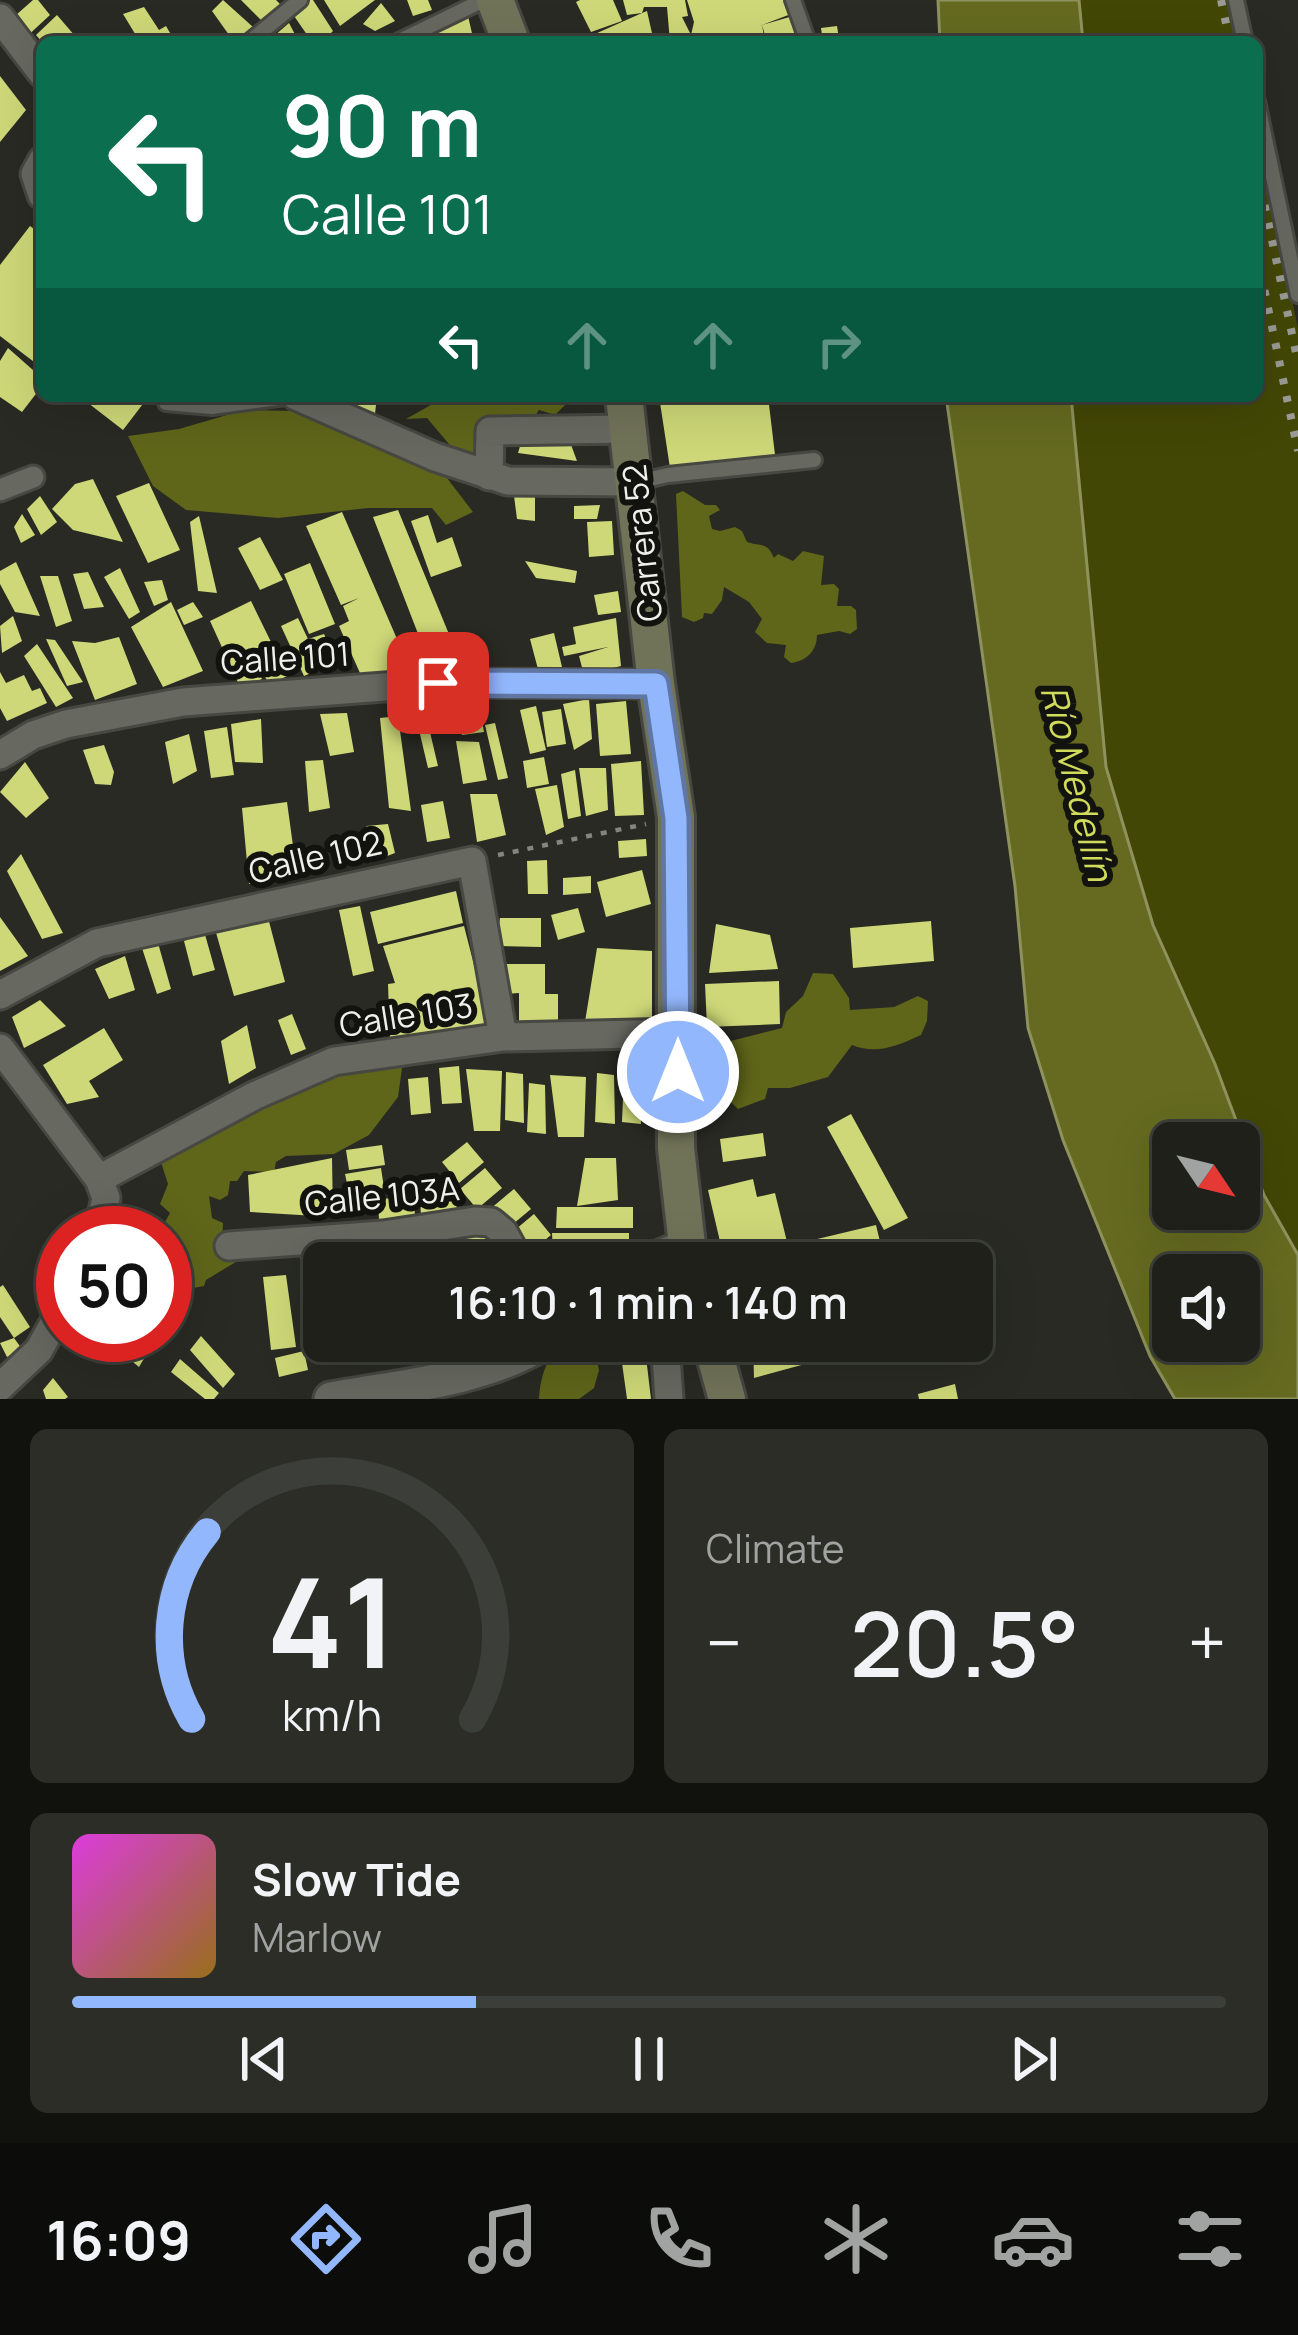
<!DOCTYPE html>
<html lang="en">
<head>
<meta charset="utf-8">
<style>
	:root { --surface:#1f201a; --page:#2c2d27; --text:#f1f3f6; --muted:#a1a3a2; --line:#3c3e39; --accent:#93b7fd }
	body { margin:0; font-family:Manrope,sans-serif; background:var(--page); color:var(--text); height:100vh; display:flex; flex-direction:column; font-size:45px; white-space:nowrap }
	* { box-sizing:border-box; margin:0 }
	p { font-size:39px; color:var(--muted) }
	.icon { flex:none; width:66px; height:66px; fill:none; stroke:currentColor; stroke-width:2; stroke-linecap:round; stroke-linejoin:round }
	.map { position:relative; height:1399px; overflow:hidden }
	.side { display:flex; flex-direction:column; gap:30px; padding:30px; background:#11120e; flex:1 }
	.side>* { flex:none }
	.banner { position:absolute; left:36px; top:36px; width:1227px; height:366px; border-radius:18px; box-shadow:0 12px 48px #0002,0 0 0 3px var(--line); background:#0b6e4f; color:#fff; overflow:hidden }
	.needle { width:78px; rotate:125deg }
	.fabs { position:absolute; left:1152px; top:1122px; display:grid; gap:24px }
	.fabs a { display:grid; place-items:center; width:108px; height:108px; border-radius:18px; background:var(--surface); box-shadow:0 12px 48px #0002,0 0 0 3px var(--line); font-size:60px }
	.speed { position:absolute; left:36px; top:1206px; display:flex; gap:24px; font-size:60px; font-weight:700; text-align:center }
	.speed>* { display:grid; place-content:center; width:156px; height:156px; border-radius:50%; background:var(--surface); box-shadow:0 12px 48px #0002,0 0 0 3px var(--line); line-height:1 }
	.speed .limit { border:18px solid #d22; background:#fff; color:#111 }
	.pin { position:absolute; display:grid; place-items:center; width:102px; height:102px; color:#fff; margin:-51px; border-radius:24px; box-shadow:0 6px 18px #0006 }
	.me { position:absolute; width:132px; margin:-66px; rotate:0deg; stroke-linejoin:round; filter:drop-shadow(0 0 9px #0008) }
	.turn { display:flex; align-items:center; gap:42px; height:252px; padding:0 48px; font-size:54px }
	.turn .icon { width:156px; height:156px; stroke-width:2.5 }
	.turn b { display:block; font-size:84px; line-height:102px }
	.lanes { display:flex; align-items:center; height:114px; padding:0 48px; background:#0003; justify-content:center; gap:60px; direction:ltr }
	.lanes .off { opacity:.35 }
	.big { font-size:90px; font-weight:600; line-height:1.1 }
	.side .tile { flex:1; display:flex; flex-direction:column; justify-content:center; gap:18px; min-width:0; padding:0 42px; border-radius:18px; background:var(--page) }
	.side .dial { align-items:center; gap:0 }
	.dial svg { height:312px; overflow:visible; fill:none; stroke:var(--line); stroke-width:7; stroke-linecap:round; text-anchor:middle }
	.dial text { fill:var(--text); stroke:none }
	.song { display:flex; align-items:center; gap:36px }
	.cover { width:144px; height:144px; border-radius:18px; background:linear-gradient(135deg,hsl(300 70% 55%),hsl(40 70% 35%)) }
	.played { height:12px; border-radius:6px; background:linear-gradient(90deg,var(--accent) 35%,var(--line) 35%) }
	.keys { display:flex; justify-content:space-around; direction:ltr }
	.heat { display:flex; justify-content:space-between; align-items:center; font-size:66px; direction:ltr }
	.side .tiles { flex:1; display:grid; gap:30px; grid-template-columns:1fr 1fr }
	.tile:last-child { grid-column:span 2 }
	.trip { position:absolute; left:303px; top:1242px; width:690px; height:120px; border-radius:18px; background:var(--surface); box-shadow:0 12px 48px #0002,0 0 0 3px var(--line); font-weight:600; line-height:120px; text-align:center }
	.tabs { display:flex; height:192px; justify-content:space-around; align-items:center; background:#0c0d0a; color:var(--muted) }
	.tabs .icon { width:84px; height:84px }
	.tabs .active { color:var(--accent) }
	.tabs b { font-size:54px; color:var(--text) }
	.map>svg:first-child { display:block }
</style>
</head>
<body>
<div class="map">
<svg width="1298" height="1399" viewBox="0 0 1298 1399">
	<rect width="100%" height="100%" fill="#292a23"/>
	<path fill="#434705" d="M1079,0H1229L1238,42H1083Z
		M1257,131L1298,328V1255L1264,1195L1215,1064L1153,925L1106,767L1071,396H1257Z"/>
	<path fill="#5f6519" d="M500,396L573,397L555,415L539,410L522,436L488,439L508,481L465,463L427,418L406,419L445,397L498,400Z
		M244,410L296,411L418,440L473,512L446,525L432,508H368L278,518L186,510L153,486L128,436L179,429Z
		M683,491L705,505H716L720,510L709,516L712,529L720,531L735,527L742,531L747,542C761,547 767,541 774,558L778,554L793,561L803,551L824,556L821,585L834,584L839,589L837,606H851L856,610L857,629L850,634L839,631L817,635C817,650 807,661 791,663L784,657L786,645L767,643L755,632L762,619L749,602L724,587L722,600L712,614L704,613L703,618L694,622L682,617L676,494Z
		M813,973L833,974L849,998L850,1010L894,1007L918,996L928,1001L927,1021L921,1035C897,1046 876,1055 852,1045L828,1077L790,1088H768L765,1099L738,1109L728,1099L725,1088H697L696,1040L708,1033L723,1043L782,1028L786,1012L803,996Z
		M403,1061L398,1097L369,1135L334,1154L286,1156L276,1162L274,1172L244,1171L237,1181H230L228,1195L220,1200L209,1196L212,1218L223,1223L222,1248L239,1260L206,1280L204,1286L193,1288L187,1272L177,1270L165,1283V1262L176,1244L166,1239L170,1227L164,1224L170,1213L160,1204L168,1184L158,1153L256,1090Z
		M563,1341H592L599,1370L594,1388L579,1399H539C540,1377 547,1356 563,1341Z"/>
	<path fill="#656a20" stroke="#8e925d" stroke-width="3" fill-rule="evenodd" d="M938,0H1079L1083,42H940Z
		M946,396H1071L1106,767L1153,925L1215,1064L1264,1195L1298,1255V1399H1175L1150,1356L1063,1140L1028,1028L1015,886ZM1173,1143H1239V1209H1173ZM1173,1275H1239V1341H1173Z"/>
	<path fill="#ced878" d="M33,0H38L50,15L23,40L7,23Z
		M223,0L253,27L234,42L212,11Z
		M241,0H276L282,6L265,24Z
		M307,0H313L333,31L322,42H312L292,13Z
		M324,0H375L340,26Z
		M407,0H428L432,10L413,16Z
		M580,0H613L622,21L591,32L576,2Z
		M623,0H685L688,16L682,17L691,35L694,22L687,0H787L791,14L759,26L793,16L798,34L767,42L762,25L765,42H670L667,7H644L642,13L647,11L654,42H577L642,13L627,15Z
		M381,3L395,21L375,31L363,24Z
		M144,7L159,30L166,26L173,38L167,42H140L123,14Z
		M57,15L75,36L69,42H42L36,35Z
		M468,16L474,42H430L425,35Z
		M289,23L299,42H267Z
		M837,26L839,39L823,42L821,28Z
		M0,76L26,110L0,142Z
		M30,226L42,235V368L0,336V265Z
		M8,348L42,378V386L22,412L0,397V361Z
		M79,396H149L123,430Z
		M349,396H377L375,414L348,402Z
		M659,396H768L775,455L670,468Z
		M523,436L570,442L577,461L518,453Z
		M93,479L123,542L73,530L52,509L75,484Z
		M149,483L180,550L148,563L116,496Z
		M535,483V521L517,519L513,488Z
		M40,496L57,522L41,535L27,509Z
		M600,505L597,519H574V506Z
		M398,510L460,661L432,670L373,517Z
		M342,512L407,662L364,682L339,626L349,621L343,606L359,598L341,605L306,526Z
		M22,514L35,535L21,543L14,527Z
		M428,515L437,543L452,537L462,566L431,577L411,521Z
		M199,516L217,593L198,591L190,522Z
		M612,521L614,555L589,557L587,522Z
		M260,537L283,580L260,590L238,548Z
		M525,561L577,571L575,583L536,578Z
		M16,562L40,616L15,612L0,584V571Z
		M310,563L335,624L309,634L284,574Z
		M120,568L140,612L129,619L104,577Z
		M88,572L104,607L84,609L73,574Z
		M40,576H58L72,621L56,627Z
		M162,580L168,600L154,606L144,582Z
		M618,591L621,612L598,615L594,595Z
		M251,601L271,642L249,652L262,679L241,689L210,621Z
		M171,602L203,671L163,687L131,627Z
		M193,602L203,617L184,625L177,610Z
		M13,616L22,641L2,653L0,626Z
		M298,618L308,639L324,634L337,662L304,676L281,626Z
		M616,618L621,666L584,675L579,656L608,647L564,656L562,647L576,644L573,627Z
		M554,633L562,667L539,673L530,639Z
		M119,637L137,684L95,700L72,641L95,643Z
		M46,639L55,640L83,682L67,686Z
		M274,643L289,675L269,685L254,653Z
		M37,644L73,698L56,707L24,656Z
		M0,672L6,683L24,675L32,691L40,688L47,703L7,721L0,708Z
		M477,694L484,732L462,735L455,699Z
		M589,699L592,739L574,750L563,704Z
		M626,701L631,754L600,756L596,704Z
		M536,706L546,750L530,754L520,710Z
		M561,709L566,744L547,747L542,712Z
		M425,711L438,766L428,768L415,713Z
		M347,713L354,752L330,756L320,714Z
		M398,716L411,811L389,808L380,718Z
		M261,719L263,763L235,762L231,724Z
		M495,723L508,778L498,780L485,725Z
		M227,727L234,775L211,778L204,731Z
		M189,734L197,771L173,784L165,742Z
		M456,741L479,742L487,780L463,784Z
		M104,745L114,772L111,785L95,784L83,750Z
		M544,757L549,784L527,788L523,761Z
		M323,760L330,808L309,812L305,761Z
		M641,761L644,815L615,816L611,764Z
		M25,762L49,798L26,818L0,792Z
		M579,768H606L608,810L586,816Z
		M575,770L581,816L568,819L561,774Z
		M557,785L564,827L546,835L535,789Z
		M470,794H497L506,835L477,842Z
		M443,801L450,838L427,842L421,805Z
		M287,802L297,875L249,884L242,808Z
		M388,824L395,853L369,863L361,833L368,830L366,826Z
		M646,839L647,856L619,858L618,841Z
		M21,854L63,933L42,939L7,871Z
		M547,860L548,894H528L527,861Z
		M642,870L651,904L606,917L597,882Z
		M591,876V893L563,895V878Z
		M456,891L463,923L378,944L370,912Z
		M360,906L374,971L353,976L339,910Z
		M578,908L585,932L558,940L551,915Z
		M267,914L285,982L234,996L215,929Z
		M0,917L28,956L0,971Z
		M500,918H541V947L496,946Z
		M931,921L934,961L853,968L850,928Z
		M716,924L770,935L778,969L709,973Z
		M464,926L490,1027L428,1042L427,1032L390,1040L388,984L395,983L383,946Z
		M204,931L215,970L193,976L184,941Z
		M158,943L171,989L157,994L141,945Z
		M597,948L652,951V1027L584,1028Z
		M125,956L135,990L109,999L95,969Z
		M503,964H545V994H558V1031L519,1030V993L504,994Z
		M779,981L780,1024L707,1027L705,984Z
		M40,1000L66,1026L24,1048L12,1017Z
		M292,1014L306,1049L291,1055L278,1020Z
		M247,1025L256,1068L229,1084L221,1041Z
		M104,1028L123,1060L89,1081L99,1097L67,1104L43,1065Z
		M459,1066L462,1103L442,1104L439,1068Z
		M466,1069L502,1071L500,1131H474Z
		M506,1072L523,1074L524,1123L505,1120Z
		M597,1073L614,1075L615,1124L595,1122Z
		M624,1073L640,1075L641,1124L622,1122Z
		M550,1075L586,1077L584,1137H558Z
		M428,1077L431,1113L411,1115L408,1079Z
		M529,1083L545,1085L546,1134L527,1132Z
		M851,1114L908,1218L884,1230L827,1127Z
		M763,1133L766,1156L723,1162L720,1139Z
		M467,1142L484,1162L459,1183L442,1162Z
		M382,1145L385,1165L349,1170L346,1150Z
		M332,1158L333,1217L250,1212L248,1175Z
		M585,1158H616L618,1200L577,1206Z
		M381,1168L384,1188L349,1193L345,1174Z
		M485,1168L502,1188L477,1209L460,1189Z
		M753,1179L757,1197L775,1193L788,1246L876,1225L883,1254L843,1263H725L708,1190Z
		M514,1189L531,1209L506,1230L489,1210Z
		M456,1194L457,1214L421,1217L420,1197Z
		M414,1197L415,1217L379,1220L378,1199Z
		M557,1207H633V1228H556Z
		M534,1214L551,1235L526,1256L509,1235Z
		M452,1233L486,1234L491,1263H458Z
		M552,1233H629V1254H553Z
		M413,1237L447,1239L452,1263H418Z
		M412,1238L415,1263H382L380,1241Z
		M317,1245L324,1273V1341H362L365,1352L317,1362L304,1307L312,1305L298,1249Z
		M286,1275L296,1347L271,1350L263,1277Z
		M3,1285L30,1327L14,1338L0,1317V1287Z
		M125,1335L146,1355L139,1367L117,1349Z
		M201,1336L235,1374L223,1388L190,1350Z
		M14,1338L22,1349L7,1357L0,1343Z
		M753,1341H886V1342L754,1378Z
		M920,1341H943L948,1357L926,1363Z
		M304,1351L308,1370L279,1377L275,1358Z
		M646,1357L651,1399H627L622,1363Z
		M180,1359L219,1393L214,1399H205L171,1372Z
		M53,1378L68,1397L65,1399H46L43,1390Z
		M955,1384L958,1399H919L918,1394Z"/>
	<g fill="none" stroke-linecap="round" stroke-linejoin="round">
		<defs>
			<path id="service" d="M793,0L808,42
				M1236,0L1245,42
				M249,42L300,0
				M397,42L484,0
				M1257,101L1298,295
				M166,403L212,407L293,396
				M637,482L668,475L814,460"/>
			<path id="pedestrian" d="M0,490L33,477"/>
			<path id="minor" d="M0,18L42,73
				M42,161L35,174L42,195
				M296,396L435,457L508,481L637,482
				M489,476L490,431L629,429
				M0,755L33,735L66,724L183,702L438,683L656,684
				M0,995L97,943L472,861L503,1037
				M0,1048L99,1179L106,1198L98,1233
				M99,1179L254,1096L334,1061L503,1037L679,1033
				M229,1246L383,1235L475,1221L491,1222L503,1232L520,1263
				M665,1341L669,1399
				M0,1387L39,1350L63,1307"/>
			<path id="tertiary" d="M647,1263L684,1247
				M331,1399C402,1386 484,1380 546,1341"/>
			<path id="secondary" d="M495,0L511,42
				M624,396L656,684L676,817V1148L689,1263
				M711,1341L727,1399"/>
		</defs>
		<use href="#service" stroke="#474842" stroke-width="20"/>
		<use href="#pedestrian" stroke="#474842" stroke-width="27"/>
		<use href="#minor" stroke="#474842" stroke-width="33"/>
		<use href="#tertiary" stroke="#474842" stroke-width="39"/>
		<use href="#secondary" stroke="#474842" stroke-width="42"/>
		<path stroke="#84857f" stroke-width="4.5" stroke-dasharray="6 9" stroke-linecap="butt" d="M498,855L646,824"/>
		<use href="#service" stroke="#676860" stroke-width="14"/>
		<use href="#pedestrian" stroke="#676860" stroke-width="21"/>
		<use href="#minor" stroke="#676860" stroke-width="27"/>
		<use href="#tertiary" stroke="#676860" stroke-width="33"/>
		<use href="#secondary" stroke="#717359" stroke-width="36"/>
		<path stroke="#9a9b95" stroke-width="8" stroke-dasharray="6 12" stroke-linecap="butt" d="M1221,0L1230,42
			M1257,170L1298,362
			M1257,255L1298,451"/>
	</g>
	<g fill="none" stroke-linecap="round" stroke-linejoin="round">
		<defs>
			<path id="route" d="M438,683L656,684L676,818L678,1072"/>
		</defs>
		<use href="#route" stroke="#6077a4" stroke-width="30"/>
		<use href="#route" stroke="#93b7fd" stroke-width="21"/>
	</g>
	<g text-anchor="middle" stroke-width="12" stroke-linejoin="round" paint-order="stroke">
		<g font-size="33" fill="#eff0eb" stroke="#12120f">
			<text transform="translate(642 543) rotate(-96)" y="12">Carrera 52</text>
			<text transform="translate(285 658) rotate(-4)" y="12">Calle 101</text>
			<text transform="translate(315 857) rotate(-13)" y="12">Calle 102</text>
			<text transform="translate(406 1015) rotate(-9)" y="12">Calle 103</text>
			<text transform="translate(382 1196) rotate(-6)" y="12">Calle 103A</text>
		</g>
		<g font-size="36" font-style="italic" fill="#d0da5b" stroke="#12120f">
			<text transform="translate(1077 783) rotate(76)" y="13">Río Medellín</text>
		</g>
	</g>
</svg>
<div class="fabs">
<a><svg class="needle" viewBox="-14 -14 28 28"><path d="M0-13l5 13h-10z" fill="#e53935"/><path d="M0 13l5-13h-10z" fill="#a1a3a2"/></svg></a>
<a><svg class="icon" aria-label="sound" viewBox="0 0 24 24"><path d="M4 9h4l5-4v14l-5-4H4zM17 9q2 3 0 6"/></svg></a>
</div>
<div class="speed"><div class="limit">50</div></div>
<div class="pin" style="left:438px;top:683px;background:#d93025"><svg class="icon" aria-label="arrive" viewBox="0 0 24 24"><path d="M6 21V4h12l-3 4 3 4H6"/></svg></div>
<svg class="me" style="left:678px;top:1072px" viewBox="-20 -20 40 40"><circle r="17" fill="#93b7fd" stroke="#fff" stroke-width="3"/><path d="M0-11L8 9 0 5-8 9z" fill="#fff"/></svg>
<div class="trip">16:10 · 1 min · 140 m</div>
<div class="banner">
<div class="turn"><svg class="icon" aria-label="left" viewBox="0 0 24 24"><path d="M17 20v-9H6M10 6l-5 5 5 5"/></svg><div><b>90 m</b>Calle 101</div></div>
<div class="lanes"><svg class="icon" aria-label="left" viewBox="0 0 24 24"><path d="M17 20v-9H6M10 6l-5 5 5 5"/></svg><svg class="icon off" aria-label="ahead" viewBox="0 0 24 24"><path d="M12 20V5M6 11l6-6 6 6"/></svg><svg class="icon off" aria-label="ahead" viewBox="0 0 24 24"><path d="M12 20V5M6 11l6-6 6 6"/></svg><svg class="icon off" aria-label="right" viewBox="0 0 24 24"><path d="M7 20v-9h11M14 6l5 5-5 5"/></svg></div>
</div>
</div>
<section class="side">
<div class="tiles">
<div class="tile dial"><svg viewBox="0 0 100 80">
<path d="M14 69A42 42 0 1 1 86 69"/>
<path d="M14 69A42 42 0 0 1 18 21" stroke="#93b7fd"/>
<text x="50" y="56" font-size="32" font-weight="700">41</text>
<text x="50" y="72" font-size="11">km/h</text>
</svg></div>
<div class="tile"><p>Climate</p>
<div class="heat"><a>−</a><b class="big">20.5°</b><a>+</a></div>
</div>
<div class="tile">
<div class="song"><i class="cover"></i><div><b>Slow Tide</b><p>Marlow</p></div></div>
<div class="played"></div>
<div class="keys"><svg class="icon" aria-label="previous" viewBox="0 0 24 24"><path d="M18 5L8 12l10 7zM5 5v14"/></svg><svg class="icon" aria-label="pause" viewBox="0 0 24 24"><path d="M8 5v14M16 5v14"/></svg><svg class="icon" aria-label="next" viewBox="0 0 24 24"><path d="M6 5l10 7-10 7zM19 5v14"/></svg></div>
</div>
</div>
</section>
<nav class="tabs">
<b>16:09</b>
<svg class="icon active" aria-label="directions" viewBox="0 0 24 24"><path d="M12 3l9 9-9 9-9-9zM9 14v-3h6M13 9l2 2-2 2"/></svg>
<svg class="icon" aria-label="music" viewBox="0 0 24 24"><path d="M9 18V5l10-2v13"/><circle cx="6" cy="18" r="3"/><circle cx="16" cy="16" r="3"/></svg>
<svg class="icon" aria-label="phone" viewBox="0 0 24 24"><path d="M5 4h4l2 5-3 2q2 4 5 5l2-3 5 2v4C11 20 4 13 5 4z"/></svg>
<svg class="icon" aria-label="climate" viewBox="0 0 24 24"><path d="M12 3v18M4 7l16 10M4 17L20 7"/></svg>
<svg class="icon" aria-label="car" viewBox="0 0 24 24"><path d="M5 17H2v-5l4-1 3-4h7l3 4 3 1v5h-3M9 17h6M6 11h13"/><circle cx="7" cy="17" r="2"/><circle cx="17" cy="17" r="2"/></svg>
<svg class="icon" aria-label="filters" viewBox="0 0 24 24"><path d="M4 7h16M4 17h16"/><circle cx="9" cy="7" r="2"/><circle cx="15" cy="17" r="2"/></svg>
</nav>
</body>
</html>
